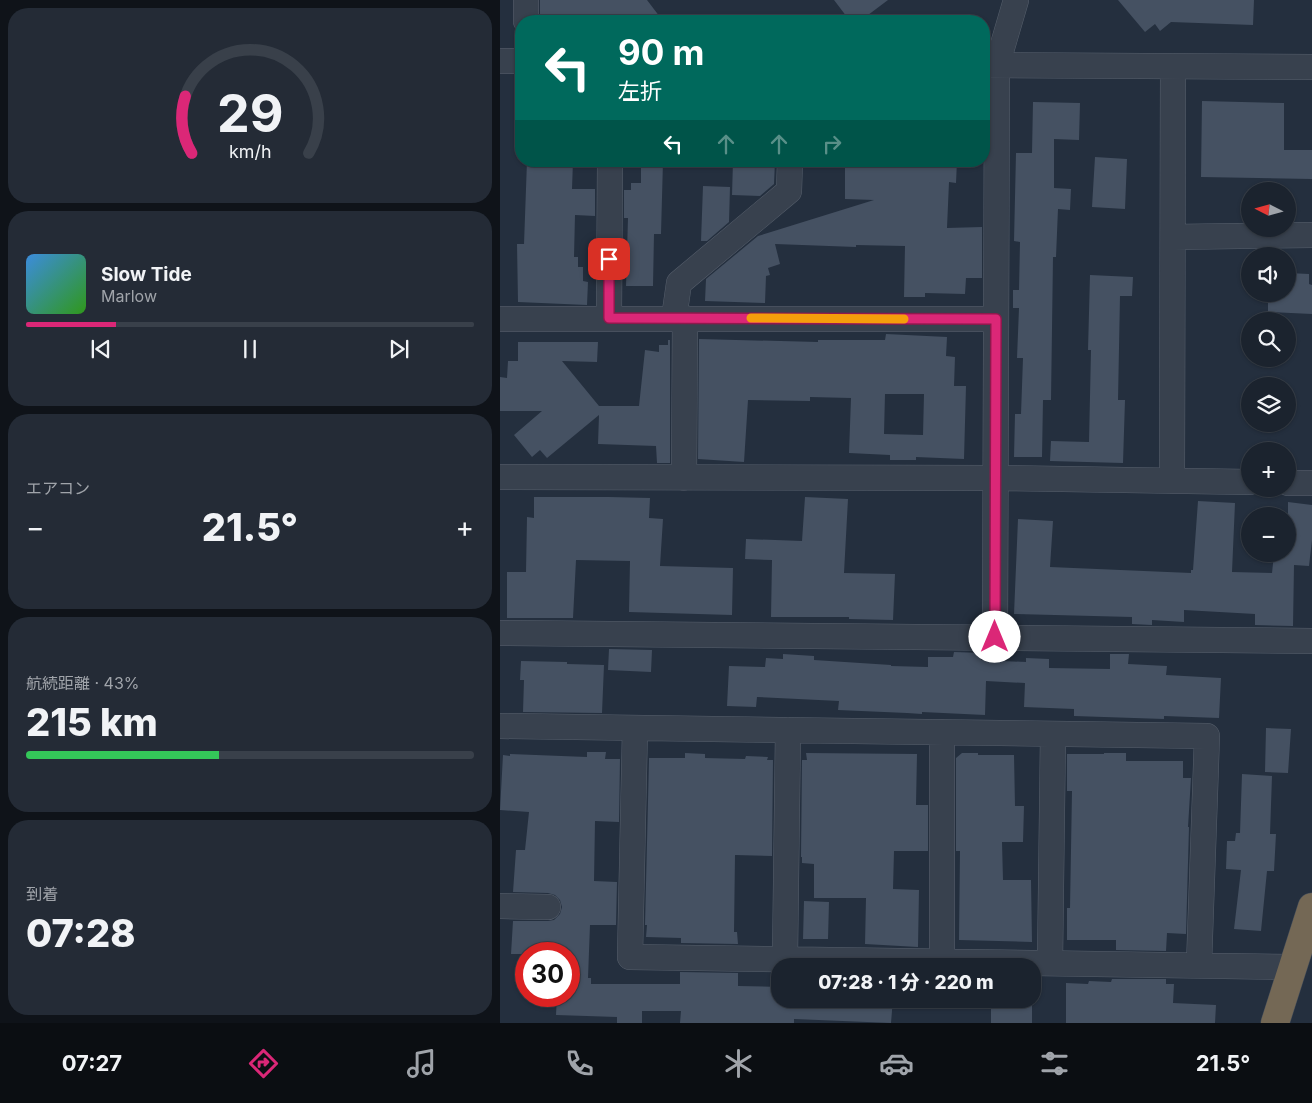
<!DOCTYPE html>
<html lang="ja">
<head>
<meta charset="utf-8">
<style>
	:root { --surface:#1b232e; --page:#242b36; --text:#f1f3f6; --muted:#a0a4aa; --line:#39404a; --accent:#db2777 }
	body { margin:0; font-family:Inter,"Noto Sans JP",sans-serif; background:var(--page); color:var(--text); height:100vh; display:flex; flex-direction:column; font-size:19px; white-space:nowrap }
	* { box-sizing:border-box; margin:0 }
	p { font-size:16px; color:var(--muted) }
	.icon { flex:none; width:28px; height:28px; fill:none; stroke:currentColor; stroke-width:2; stroke-linecap:round; stroke-linejoin:round }
	.map { position:relative; flex:1; overflow:hidden }
	.panel { display:flex; flex-direction:column; gap:8px; padding:8px; background:#0f1319; width:500px }
	.panel>* { flex:none }
	.guide { position:absolute; left:15px; top:15px; width:475px; height:152px; border-radius:20px; box-shadow:0 1px 4px #0004,0 0 0 1px var(--line); background:#00695c; color:#fff; overflow:hidden }
	.needle { width:32px; rotate:276deg }
	.controls { position:absolute; left:741px; top:182px; display:grid; gap:10px }
	.controls a { display:grid; place-items:center; width:55px; height:55px; border-radius:50%; background:var(--surface); box-shadow:0 1px 4px #0004,0 0 0 1px var(--line); font-size:25px }
	.speed { position:absolute; left:15px; top:942px; display:flex; gap:10px; font-size:25px; font-weight:700; text-align:center }
	.speed>* { display:grid; place-content:center; width:65px; height:65px; border-radius:50%; background:var(--surface); box-shadow:0 1px 4px #0004,0 0 0 1px var(--line); line-height:1 }
	.speed .limit { border:8px solid #d22; background:#fff; color:#111 }
	.pin { position:absolute; display:grid; place-items:center; width:42px; height:42px; color:#fff; margin:-21px; border-radius:10px; box-shadow:0 2px 8px #0006 }
	.me { position:absolute; width:55px; margin:-28px; rotate:0deg; stroke-linejoin:round; filter:drop-shadow(0 0 4px #0008) }
	.turn { display:flex; align-items:center; gap:18px; height:105px; padding:0 20px; font-size:22px }
	.turn .icon { width:65px; height:65px; stroke-width:2.5 }
	.turn b { display:block; font-size:35px; line-height:42px }
	.lanes { display:flex; align-items:center; height:48px; padding:0 20px; background:#0003; justify-content:center; gap:25px; direction:ltr }
	.lanes .off { opacity:.35 }
	.big { font-size:38px; font-weight:800; line-height:1.1 }
	.panel .widget { flex:1; display:flex; flex-direction:column; justify-content:center; gap:8px; min-width:0; padding:0 18px; border-radius:20px; background:var(--page) }
	.panel .dial { align-items:center; gap:0 }
	.dial svg { height:130px; overflow:visible; fill:none; stroke:var(--line); stroke-width:7; stroke-linecap:round; text-anchor:middle }
	.dial text { fill:var(--text); stroke:none }
	.song { display:flex; align-items:center; gap:15px }
	.cover { width:60px; height:60px; border-radius:8px; background:linear-gradient(135deg,hsl(210 70% 55%),hsl(110 70% 35%)) }
	.played { height:5px; border-radius:2px; background:linear-gradient(90deg,var(--accent) 20%,var(--line) 20%) }
	.keys { display:flex; justify-content:space-around; direction:ltr }
	.heat { display:flex; justify-content:space-between; align-items:center; font-size:28px; direction:ltr }
	.charge { height:8px; border-radius:4px; background:linear-gradient(90deg,#34c759 43%,var(--line) 0) }
	.trip { position:absolute; left:271px; top:958px; width:270px; height:50px; border-radius:20px; background:var(--surface); box-shadow:0 1px 4px #0004,0 0 0 1px var(--line); font-weight:800; line-height:50px; text-align:center }
	.tab-bar { display:flex; height:80px; justify-content:space-around; align-items:center; background:#0b0e12; color:var(--muted) }
	.tab-bar .icon { width:35px; height:35px }
	.tab-bar .active { color:var(--accent) }
	.tab-bar b { font-size:22px; color:var(--text) }
	main { display:flex; flex:1; min-height:0 }
	.map>svg:first-child { display:block }
</style>
</head>
<body>
<main>
<section class="panel">
<div class="widget dial"><svg viewBox="0 0 100 80">
<path d="M14 69A42 42 0 1 1 86 69"/>
<path d="M14 69A42 42 0 0 1 10 34" stroke="#db2777"/>
<text x="50" y="56" font-size="32" font-weight="700">29</text>
<text x="50" y="72" font-size="11">km/h</text>
</svg></div>
<div class="widget">
<div class="song"><i class="cover"></i><div><b>Slow Tide</b><p>Marlow</p></div></div>
<div class="played"></div>
<div class="keys"><svg class="icon" aria-label="previous" viewBox="0 0 24 24"><path d="M18 5L8 12l10 7zM5 5v14"/></svg><svg class="icon" aria-label="pause" viewBox="0 0 24 24"><path d="M8 5v14M16 5v14"/></svg><svg class="icon" aria-label="next" viewBox="0 0 24 24"><path d="M6 5l10 7-10 7zM19 5v14"/></svg></div>
</div>
<div class="widget"><p>エアコン</p>
<div class="heat"><a>−</a><b class="big">21.5°</b><a>+</a></div>
</div>
<div class="widget"><p>航続距離 · 43%</p><b class="big">215 km</b><div class="charge"></div></div>
<div class="widget"><p>到着</p><b class="big">07:28</b></div>
</section>
<div class="map">
<svg width="812" height="1023" viewBox="0 0 812 1023">
	<rect width="100%" height="100%" fill="#242f3e"/>
	<path fill="#455162" fill-rule="evenodd" d="M40,0H147L163,21H40Z
		M334,0H388L360,21H350Z
		M618,0H754L753,25L671,22L660,31L655,24L645,32Z
		M702,101L784,103V150H812V179L701,177Z
		M533,102L580,103L579,140L554,139V188L571,189L570,210L558,209L556,257H553L551,400H543L542,457H514L515,414H521L523,358H517L519,308H513V290H519L520,242L514,241L516,153H532Z
		M595,157L627,159L625,209L592,207Z
		M27,161H73L72,189H95V216L75,215L74,257H78V267H83V281L88,282L87,305L18,302L17,244H24Z
		M141,161H163L161,234H154L153,286H126L128,218H124V190H131V183H141Z
		M233,161H275L274,184L260,196L232,195Z
		M407,161H457L456,183L449,182L447,228L482,227V278H466L465,294L425,293V297H404L405,246L356,245V247L275,244L280,264L268,268L270,275L266,276L265,303L205,301L206,279L258,236L374,200L345,199V164L407,165Z
		M203,186L230,187L229,222L207,241H201Z
		M788,273L809,274V284L812,285V314L768,312V294H788Z
		M590,275L633,277L632,296H620L618,400H625L623,463L550,461L551,441L589,442L591,350H588Z
		M386,334L447,337L446,356L455,357L454,386H466L464,459L416,457V460H390V455L349,453L351,398L310,397V401L248,400L244,462L198,459L199,339L318,342V340H385ZM385,394H424L423,435L384,434Z
		M168,340H170V463H157L156,446L98,444L99,415L47,458L40,450L32,457L14,435L42,411H0V377L7,378L8,361H18V342H98L97,362L62,361L99,406H139L145,350L159,352V345H168Z
		M34,497H109L150,498L149,518L163,519L160,566L233,568L232,615L129,612L130,561L76,560L73,618H7V572H26L27,517L34,518Z
		M305,497L348,499L344,573L395,574L393,620L349,619V617H271L272,560L245,559L246,539L302,541Z
		M698,501L735,503L732,572L772,573L774,554H788V502L812,505V540L809,566L794,565L793,626L755,625V614L684,610V622L652,620V625L632,624V617L514,614L518,519L553,521L550,567L691,573V570H693Z
		M109,649L152,650L151,672L108,670Z
		M454,652L482,653L481,660L526,662V658L549,659V668L610,669V654H629L628,664L667,666L666,675L721,678L719,718L664,716V719L574,716V709L524,707L525,683L486,681L485,715L422,712V714L407,713L338,710L339,701L257,697L256,707L227,706L229,666L265,667L266,658L283,659V654L314,656V660L391,665V666L428,667V657H453Z
		M21,661L67,662V664L104,665L102,713L23,712L24,680H20Z
		M766,728L791,729L788,773L765,772Z
		M87,752H106L105,759H120L119,822L95,821L94,881L117,882L116,925H90L88,978H91V984H180V972L238,973V986L280,987V999H393L391,1023L294,1019V1023H180L181,1011H142V1023H117V1017L56,1015L57,996H69V954H11L13,921H48L54,920L60,914L62,907L60,900L55,895L48,893L13,892L16,850H25L29,812L0,810L3,755L10,756V754L87,757Z
		M185,753L205,754V758L245,759L246,756L268,757L267,760H273L272,856L235,855L234,932H237L238,944L181,943V938L146,937L147,925H145L149,760V758H185Z
		M306,753L417,754L416,805H428V851H394L393,889L419,890L418,947L365,944L366,898H314V864L302,863V857H301L302,760H307Z
		M462,753H478V755H514L515,806H524L523,842H502L503,880H531L532,942L459,940L460,851H456V758Z
		M604,753H626V761H683V778H691L688,827H689L686,934L667,933L666,951L616,950V940H567V908H570L572,791H567V754H604Z
		M742,774L772,776L770,834H776L774,871H767L761,931L734,929L741,870L726,869L727,841H735L736,833H740Z
		M304,901L329,902L328,939H303Z
		M612,979H666V984H674L673,1003L716,1005L715,1023H566V983L588,984L589,981L611,982Z
		M491,999H532V1023H491Z"/>
	<g fill="none" stroke-linecap="round" stroke-linejoin="round">
		<defs>
			<path id="minor" d="M26,21V0
				M0,61H21
				M484,65L812,67
				M673,237L812,235
				M109,318L110,161
				M174,318L179,283L289,191L290,161
				M0,319H496
				M0,477L495,478L750,482
				M184,478L185,318
				M672,481L673,66
				M788,483H812
				M0,633L812,641
				M495,637L497,65L516,0
				M0,726L707,736L699,965
				M135,728L130,957L793,967
				M0,906L48,907
				M285,958L288,730
				M442,961V732
				M550,963L553,734"/>
			<path id="highway" d="M775,1023L812,907"/>
		</defs>
		<use href="#minor" stroke="#565f6c" stroke-width="26"/>
		<use href="#highway" stroke="#434c59" stroke-width="29"/>
		<use href="#minor" stroke="#38414e" stroke-width="25"/>
		<use href="#highway" stroke="#746855" stroke-width="28"/>
	</g>
	<g fill="none" stroke-linecap="round" stroke-linejoin="round">
		<defs>
			<path id="route" d="M109,259V318L496,319L495,637"/>
		</defs>
		<use href="#route" stroke="#8e194d" stroke-width="12"/>
		<use href="#route" stroke="#db2777" stroke-width="9"/>
		<path stroke="#f59e0b" stroke-width="9" d="M251,318L404,319"/>
	</g>
</svg>
<div class="controls">
<a><svg class="needle" viewBox="-14 -14 28 28"><path d="M0-13l5 13h-10z" fill="#e53935"/><path d="M0 13l5-13h-10z" fill="#a0a4aa"/></svg></a>
<a><svg class="icon" aria-label="sound" viewBox="0 0 24 24"><path d="M4 9h4l5-4v14l-5-4H4zM17 9q2 3 0 6"/></svg></a>
<a><svg class="icon" aria-label="search" viewBox="0 0 24 24"><circle cx="10" cy="10" r="6"/><path d="M15 15l6 6"/></svg></a>
<a><svg class="icon" aria-label="layers" viewBox="0 0 24 24"><path d="M12 4l9 5-9 5-9-5zM3 14l9 5 9-5"/></svg></a>
<a>+</a>
<a>−</a>
</div>
<div class="speed"><div class="limit">30</div></div>
<div class="pin" style="left:109px;top:259px;background:#d93025"><svg class="icon" aria-label="arrive" viewBox="0 0 24 24"><path d="M6 21V4h12l-3 4 3 4H6"/></svg></div>
<svg class="me" style="left:495px;top:637px" viewBox="-20 -20 40 40"><circle r="19" fill="#fff"/><path d="M0-13L10 11 0 6-10 11z" fill="#db2777"/></svg>
<div class="trip">07:28 · 1 分 · 220 m</div>
<div class="guide">
<div class="turn"><svg class="icon" aria-label="left" viewBox="0 0 24 24"><path d="M17 20v-9H6M10 6l-5 5 5 5"/></svg><div><b>90 m</b>左折</div></div>
<div class="lanes"><svg class="icon" aria-label="left" viewBox="0 0 24 24"><path d="M17 20v-9H6M10 6l-5 5 5 5"/></svg><svg class="icon off" aria-label="ahead" viewBox="0 0 24 24"><path d="M12 20V5M6 11l6-6 6 6"/></svg><svg class="icon off" aria-label="ahead" viewBox="0 0 24 24"><path d="M12 20V5M6 11l6-6 6 6"/></svg><svg class="icon off" aria-label="right" viewBox="0 0 24 24"><path d="M7 20v-9h11M14 6l5 5-5 5"/></svg></div>
</div>
</div>
</main>
<nav class="tab-bar">
<b>07:27</b>
<svg class="icon active" aria-label="directions" viewBox="0 0 24 24"><path d="M12 3l9 9-9 9-9-9zM9 14v-3h6M13 9l2 2-2 2"/></svg>
<svg class="icon" aria-label="music" viewBox="0 0 24 24"><path d="M9 18V5l10-2v13"/><circle cx="6" cy="18" r="3"/><circle cx="16" cy="16" r="3"/></svg>
<svg class="icon" aria-label="phone" viewBox="0 0 24 24"><path d="M5 4h4l2 5-3 2q2 4 5 5l2-3 5 2v4C11 20 4 13 5 4z"/></svg>
<svg class="icon" aria-label="climate" viewBox="0 0 24 24"><path d="M12 3v18M4 7l16 10M4 17L20 7"/></svg>
<svg class="icon" aria-label="car" viewBox="0 0 24 24"><path d="M5 17H2v-5l4-1 3-4h7l3 4 3 1v5h-3M9 17h6M6 11h13"/><circle cx="7" cy="17" r="2"/><circle cx="17" cy="17" r="2"/></svg>
<svg class="icon" aria-label="filters" viewBox="0 0 24 24"><path d="M4 7h16M4 17h16"/><circle cx="9" cy="7" r="2"/><circle cx="15" cy="17" r="2"/></svg>
<b>21.5°</b>
</nav>
</body>
</html>
